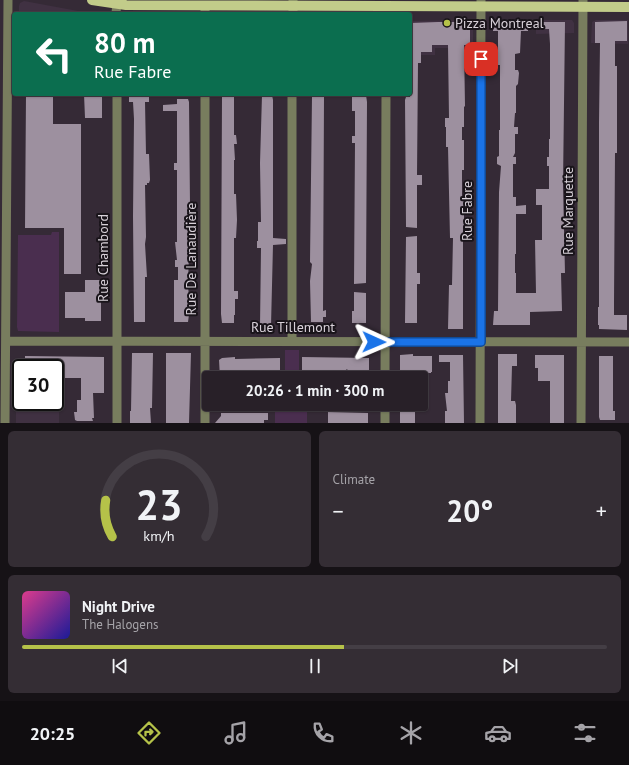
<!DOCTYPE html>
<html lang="en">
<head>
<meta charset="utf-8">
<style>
	:root { --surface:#282028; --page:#342d34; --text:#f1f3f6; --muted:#a5a3a8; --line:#443e45; --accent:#b5c249 }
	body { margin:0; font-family:"PT Sans",sans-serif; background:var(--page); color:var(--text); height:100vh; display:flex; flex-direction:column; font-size:15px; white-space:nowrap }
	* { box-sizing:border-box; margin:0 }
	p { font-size:13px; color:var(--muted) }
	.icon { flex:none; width:22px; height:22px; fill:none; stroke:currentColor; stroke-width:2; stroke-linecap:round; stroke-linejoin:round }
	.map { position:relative; height:423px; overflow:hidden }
	.details { display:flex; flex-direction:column; gap:8px; padding:8px; background:#161216; flex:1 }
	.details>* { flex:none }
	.top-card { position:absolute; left:12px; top:12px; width:400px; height:84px; border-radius:4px; box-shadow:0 1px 3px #0004,0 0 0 1px var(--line); background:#0b6e4f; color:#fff; overflow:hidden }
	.speed { position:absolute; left:12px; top:359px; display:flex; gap:8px; font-size:20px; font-weight:700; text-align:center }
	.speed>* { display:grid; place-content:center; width:52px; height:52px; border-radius:50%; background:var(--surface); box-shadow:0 1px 3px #0004,0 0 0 1px var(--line); line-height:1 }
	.speed .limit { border:2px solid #111; border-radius:6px; background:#fff; color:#111 }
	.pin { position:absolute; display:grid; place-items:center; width:34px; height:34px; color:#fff; margin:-17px; border-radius:8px; box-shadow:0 2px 6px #0006 }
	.me { position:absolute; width:44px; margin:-22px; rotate:91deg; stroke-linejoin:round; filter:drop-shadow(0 0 3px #0008) }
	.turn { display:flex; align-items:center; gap:14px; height:84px; padding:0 16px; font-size:18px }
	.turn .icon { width:52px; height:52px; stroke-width:2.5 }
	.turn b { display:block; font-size:28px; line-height:34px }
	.big { font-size:30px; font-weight:700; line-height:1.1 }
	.details .widget { flex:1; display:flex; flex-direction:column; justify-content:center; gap:6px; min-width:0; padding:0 14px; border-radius:6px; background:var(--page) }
	.details .dial { align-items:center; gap:0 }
	.dial svg { height:104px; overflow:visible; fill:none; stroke:var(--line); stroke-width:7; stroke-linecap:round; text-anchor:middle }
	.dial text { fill:var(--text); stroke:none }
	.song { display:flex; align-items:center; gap:12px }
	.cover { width:48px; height:48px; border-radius:6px; background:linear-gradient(135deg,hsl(330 70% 55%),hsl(240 70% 35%)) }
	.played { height:4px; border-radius:2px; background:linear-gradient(90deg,var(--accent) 55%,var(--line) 55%) }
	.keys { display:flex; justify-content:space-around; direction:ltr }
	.heat { display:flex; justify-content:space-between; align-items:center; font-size:22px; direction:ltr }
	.details .tiles { flex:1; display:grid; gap:8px; grid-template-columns:1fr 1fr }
	.widget:last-child { grid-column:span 2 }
	.trip { position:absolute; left:202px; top:371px; width:226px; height:40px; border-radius:4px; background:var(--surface); box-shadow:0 1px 3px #0004,0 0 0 1px var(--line); font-weight:700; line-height:40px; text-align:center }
	.menu { display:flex; height:64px; justify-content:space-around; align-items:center; background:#100d10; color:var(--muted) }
	.menu .icon { width:28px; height:28px }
	.menu .active { color:var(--accent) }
	.menu b { font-size:18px; color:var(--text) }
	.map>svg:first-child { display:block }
</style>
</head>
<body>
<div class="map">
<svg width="629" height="423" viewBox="0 0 629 423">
	<rect width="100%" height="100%" fill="#352a36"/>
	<path fill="#403142" d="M24,1L78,11L94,14H19V6L20,3Z
		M469,20L473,23V48H435V55H410V21Z
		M536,20H572L574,23V33L536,34Z
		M596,20H628V44L591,43L592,22Z
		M16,411L59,412V423H16Z"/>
	<path fill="#4a2e4f" d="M52,232H59V332L18,331L17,327L18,235H51Z
		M285,350H299V378H285Z
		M284,404H298L299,407H307V423H275V407H284Z"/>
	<path fill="#9d909f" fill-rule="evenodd" d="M627,21V41H615V66H617V153H615L614,303V315H627V330L599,329V325H598V307H599V122L600,43H595V22Z
		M438,22H470V45H464L465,106L464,107V127H462V140H464V170H462V197H464V228H463V329H448L449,285H452L453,238H450L448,147H446V127H445V118H449L448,45H432V52H421V63H418L417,175H422V185H417V228L406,227L405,100L406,97H410V23Z
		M493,22H565L563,185L565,273H561L562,311L530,312V325H493L494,311H498L499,192L501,166L497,164V157L499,156V130H500V65H498V31H493ZM528,29H549L550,44V139H549V157H547V166H549V189H536V205H542V240H535L536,293H516V273H515V254H516V214H526V205L516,206V197H513V164H516V157H513L515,153V134H518V127H514L515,113H516V86L518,84L519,73L518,70H515V54L520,53L521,31H528Z
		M26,94H53V124H81V274H64V228H25Z
		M84,94H102V118H85Z
		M262,95H272L273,100V238L286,239V244L273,245L271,326H260L261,248H257V241H258V222H261L260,163Z
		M352,95H366L367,102L366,283L354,284L355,143H352V136H355V111H352Z
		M129,96H149V102H145L146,154H149L150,180L149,183H147V185H145L146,237L145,244L147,277H145V322H134L133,216L134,119L133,102H129Z
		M222,96H234V135H236L237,144H234L235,160H234V194H236L237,220L236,238H234V291H238V299H235V315H234V323H222L221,314Z
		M312,96L324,97L323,311L326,310V317H323V322H311L310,281L312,264L310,262Z
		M177,99H188L189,102L190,205H188L190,218L188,286L190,307L188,322H174V280H178V267H175V260H177L175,242H177V170H174V163H177V111H163V105L177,104Z
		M417,236V273H420V284H417V323H405L406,237Z
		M85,280H101V321H85V318H65V292H85Z
		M354,292L366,293V323H352V311H354Z
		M132,353H153L152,408H150L151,423H130V411H131Z
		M166,353H191L189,423H166Z
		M413,354V356H432V372H431V373H415V378H400V355Z
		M498,354H517V366H512L511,401H515L516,405V423H498Z
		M439,355H463L464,423H445V411H447L445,393H448V381H450V362H439Z
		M535,355H564V423H550V381H538V368H535Z
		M25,356L104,357V393H93L94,418H92L93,421H77L75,420L74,412H77V400H81V378H55V368H25Z
		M599,356H613V411H615V420H600L599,417Z
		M235,357V359L280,358V378H258V375H242L241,378H220L219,360L222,358Z
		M302,357L369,358V378H352L347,369L340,376L336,375L321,376V378H302Z
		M400,404H415V423H400Z
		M328,412L368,413V423H328Z
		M221,413H268V420H264V423H215L221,416Z"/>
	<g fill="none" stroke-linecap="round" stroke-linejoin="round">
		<path stroke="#787d5e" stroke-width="9" d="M116,14L117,0
			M205,14V6
			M293,14V0
			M205,94V423
			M6,341L629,342
			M292,341V94
			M385,378L386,94
			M5,423L8,0
			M117,423V94
			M385,423V404
			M480,423L481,0
			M581,423L583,0"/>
		<path stroke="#c2cc8a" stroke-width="10" d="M92,0L126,5L629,7"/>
	</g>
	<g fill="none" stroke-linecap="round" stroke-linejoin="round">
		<defs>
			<path id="route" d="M374,342H481V59"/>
		</defs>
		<use href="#route" stroke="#114b97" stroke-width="10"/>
		<use href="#route" stroke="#1a73e8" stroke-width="7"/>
	</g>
	<circle fill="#b5c249" stroke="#19141a" stroke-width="1.5" cx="447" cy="23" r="4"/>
	<g text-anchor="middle" stroke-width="4" stroke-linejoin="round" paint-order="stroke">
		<g font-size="14" fill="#d8d1d9" stroke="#19141a" text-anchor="start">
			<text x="455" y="28">Pizza Montreal</text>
		</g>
		<g font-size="14" fill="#d8d1d9" stroke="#19141a">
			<text transform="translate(467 211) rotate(-90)" y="5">Rue Fabre</text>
			<text transform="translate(568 211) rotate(-90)" y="5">Rue Marquette</text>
			<text transform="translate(103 258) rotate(-90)" y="5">Rue Chambord</text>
			<text transform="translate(191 259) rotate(-90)" y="5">Rue De Lanaudière</text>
			<text x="293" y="332">Rue Tillemont</text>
		</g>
	</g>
</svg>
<div class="speed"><div class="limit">30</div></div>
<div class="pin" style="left:481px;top:59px;background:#d93025"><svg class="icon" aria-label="arrive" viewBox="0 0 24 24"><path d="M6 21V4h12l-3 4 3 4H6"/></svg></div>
<svg class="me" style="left:374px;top:342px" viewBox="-20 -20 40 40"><path d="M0-17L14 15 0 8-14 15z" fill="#1a73e8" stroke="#fff" stroke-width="4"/></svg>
<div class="trip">20:26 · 1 min · 300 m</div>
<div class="top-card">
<div class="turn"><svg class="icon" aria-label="left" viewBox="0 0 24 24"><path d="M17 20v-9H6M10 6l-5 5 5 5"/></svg><div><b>80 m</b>Rue Fabre</div></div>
</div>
</div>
<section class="details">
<div class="tiles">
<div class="widget dial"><svg viewBox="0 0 100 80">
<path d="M14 69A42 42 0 1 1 86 69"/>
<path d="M14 69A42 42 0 0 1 9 41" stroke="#b5c249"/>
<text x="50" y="56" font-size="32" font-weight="700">23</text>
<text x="50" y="72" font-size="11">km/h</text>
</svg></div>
<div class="widget"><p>Climate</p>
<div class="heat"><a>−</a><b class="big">20°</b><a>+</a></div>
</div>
<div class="widget">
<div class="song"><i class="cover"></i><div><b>Night Drive</b><p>The Halogens</p></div></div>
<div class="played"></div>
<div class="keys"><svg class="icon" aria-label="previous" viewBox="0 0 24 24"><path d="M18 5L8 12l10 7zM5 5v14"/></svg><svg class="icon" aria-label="pause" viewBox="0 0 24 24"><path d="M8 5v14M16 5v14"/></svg><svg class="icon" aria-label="next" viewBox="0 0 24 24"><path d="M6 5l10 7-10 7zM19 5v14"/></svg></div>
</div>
</div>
</section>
<nav class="menu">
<b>20:25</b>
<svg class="icon active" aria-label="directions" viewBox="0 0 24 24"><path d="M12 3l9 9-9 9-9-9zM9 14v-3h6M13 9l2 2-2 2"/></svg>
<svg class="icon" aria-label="music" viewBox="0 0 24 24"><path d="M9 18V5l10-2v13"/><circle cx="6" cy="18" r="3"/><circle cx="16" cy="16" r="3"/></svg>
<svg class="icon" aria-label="phone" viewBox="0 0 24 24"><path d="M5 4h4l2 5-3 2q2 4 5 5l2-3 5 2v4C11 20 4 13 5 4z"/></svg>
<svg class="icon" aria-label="climate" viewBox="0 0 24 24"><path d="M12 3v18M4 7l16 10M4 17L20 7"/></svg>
<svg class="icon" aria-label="car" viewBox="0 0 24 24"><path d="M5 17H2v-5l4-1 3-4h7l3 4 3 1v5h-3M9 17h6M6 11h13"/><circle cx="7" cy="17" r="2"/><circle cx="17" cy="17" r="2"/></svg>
<svg class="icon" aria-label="filters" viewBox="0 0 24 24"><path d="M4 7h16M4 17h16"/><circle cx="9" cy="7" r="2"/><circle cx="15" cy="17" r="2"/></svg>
</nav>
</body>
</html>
